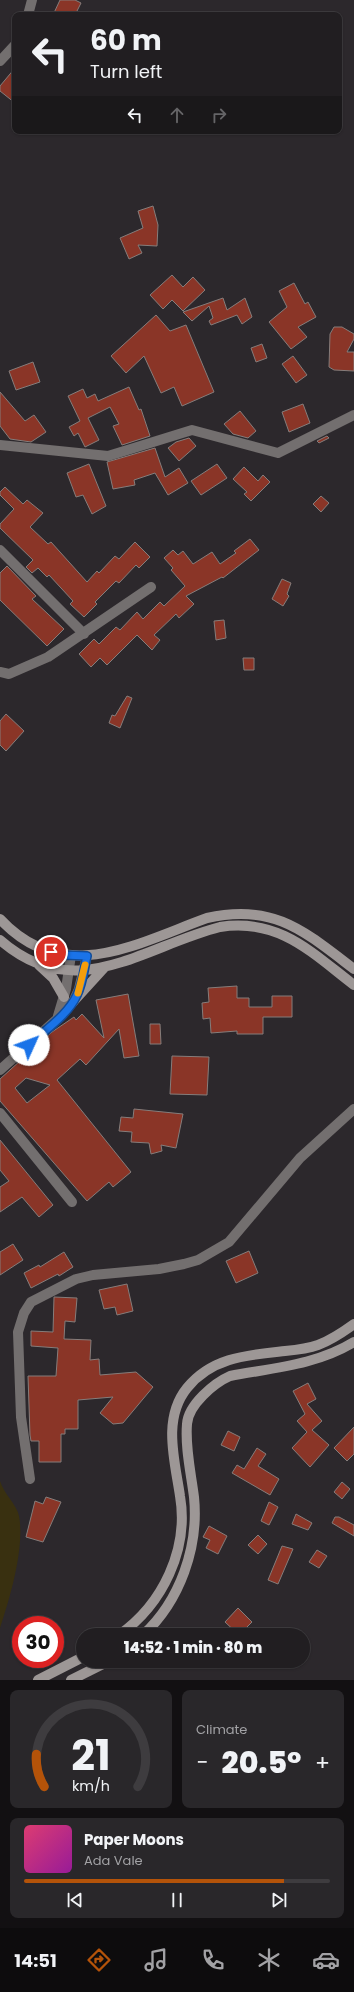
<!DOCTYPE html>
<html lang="en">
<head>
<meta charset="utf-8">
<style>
	:root { --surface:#211e21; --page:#29272a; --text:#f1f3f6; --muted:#a2a2a5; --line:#3e3c3f; --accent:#b45309 }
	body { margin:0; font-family:Poppins,sans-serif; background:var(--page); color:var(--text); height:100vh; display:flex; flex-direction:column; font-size:15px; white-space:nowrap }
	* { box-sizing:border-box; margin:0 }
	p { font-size:13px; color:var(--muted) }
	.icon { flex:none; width:22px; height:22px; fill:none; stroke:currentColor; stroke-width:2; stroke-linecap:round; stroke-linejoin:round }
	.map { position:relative; height:1680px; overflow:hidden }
	.side { display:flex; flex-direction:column; gap:10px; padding:10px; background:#121012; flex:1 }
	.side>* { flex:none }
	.banner { position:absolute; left:12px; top:12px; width:330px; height:122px; border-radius:8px; box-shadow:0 1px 3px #0004,0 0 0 1px var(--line); background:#211e21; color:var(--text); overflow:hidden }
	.speed { position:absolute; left:12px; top:1616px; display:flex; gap:8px; font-size:20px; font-weight:700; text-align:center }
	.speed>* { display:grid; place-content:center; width:52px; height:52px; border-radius:50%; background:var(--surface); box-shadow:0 1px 3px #0004,0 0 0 1px var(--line); line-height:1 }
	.speed .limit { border:6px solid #d22; background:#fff; color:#111 }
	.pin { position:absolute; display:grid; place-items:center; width:34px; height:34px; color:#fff; margin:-17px; border:2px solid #fff; border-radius:50%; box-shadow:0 1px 4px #0007 }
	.me { position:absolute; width:44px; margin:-22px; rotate:47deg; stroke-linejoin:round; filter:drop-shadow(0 0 3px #0008) }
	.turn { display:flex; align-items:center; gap:14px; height:84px; padding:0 12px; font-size:18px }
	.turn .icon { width:52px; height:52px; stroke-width:2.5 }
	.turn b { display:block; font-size:28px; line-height:34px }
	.lanes { display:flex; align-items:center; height:38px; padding:0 12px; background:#0003; justify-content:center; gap:20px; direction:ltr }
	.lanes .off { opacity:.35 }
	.big { font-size:30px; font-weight:800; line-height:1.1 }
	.side .widget { flex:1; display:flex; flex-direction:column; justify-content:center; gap:6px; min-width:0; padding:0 14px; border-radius:8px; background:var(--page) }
	.side .dial { align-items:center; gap:0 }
	.dial svg { height:104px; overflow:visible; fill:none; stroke:var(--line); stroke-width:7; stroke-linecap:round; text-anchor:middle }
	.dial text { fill:var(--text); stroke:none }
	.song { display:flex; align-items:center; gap:12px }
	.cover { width:48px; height:48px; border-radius:6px; background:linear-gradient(135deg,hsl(340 70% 55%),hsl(300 70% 35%)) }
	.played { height:4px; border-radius:2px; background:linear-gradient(90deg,var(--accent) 85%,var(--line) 85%) }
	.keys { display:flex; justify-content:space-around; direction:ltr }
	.heat { display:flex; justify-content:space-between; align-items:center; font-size:22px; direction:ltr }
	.side .tiles { flex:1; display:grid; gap:10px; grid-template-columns:1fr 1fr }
	.widget:last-child { grid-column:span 2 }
	.trip { position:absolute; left:76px; top:1628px; width:234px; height:40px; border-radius:20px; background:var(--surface); box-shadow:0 1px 3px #0004,0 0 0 1px var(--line); font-weight:800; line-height:40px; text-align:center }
	.tab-bar { display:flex; height:64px; justify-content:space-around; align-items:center; background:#0d0c0d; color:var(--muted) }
	.tab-bar .icon { width:28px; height:28px }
	.tab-bar .on { color:var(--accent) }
	.tab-bar b { font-size:18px; color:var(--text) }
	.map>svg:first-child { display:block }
</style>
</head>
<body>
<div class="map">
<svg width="354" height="1680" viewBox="0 0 354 1680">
	<rect width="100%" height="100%" fill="#2c282c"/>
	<path fill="#393010" d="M0,1481C4,1494 17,1505 19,1516C25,1547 10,1598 0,1628Z"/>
	<path fill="#8a3527" stroke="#857d7b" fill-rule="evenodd" d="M60,0H75L81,3L75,15H53Z
		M15,68V103L0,91V86Z
		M153,206L158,225L157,246L138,245L142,253L129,259L120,238L143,228L138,211Z
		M172,275L183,287L193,277L205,290L183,311L172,300L163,309L150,295Z
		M294,283L305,304L308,302L316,317L298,327L307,337L291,349L269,322L287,307L279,291Z
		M223,298L227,310L245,298L252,317L242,324L237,315L211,325L209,321L213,318L209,306L192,321L183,312Z
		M156,315L170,331L186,325L214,392L182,406L174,387L161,393L144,356L126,373L111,356Z
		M334,327H342L354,334V339L347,352H354V371L334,370L329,367L330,334Z
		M262,344L267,358L256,362L251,348Z
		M293,356L307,375L296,383L282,364Z
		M33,362L40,382L16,390L9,371Z
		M129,387L139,410L141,409L150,436L122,445L113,426L119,424L110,407L88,418L99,440L85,447L78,433L74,436L69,427L80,421L68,396L83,389L87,398L95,394L98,401Z
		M0,392L25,421L34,415L46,432L31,442L10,439L0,426Z
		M303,404L310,423L289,432L282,412Z
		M240,411L256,431L248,438L233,434L224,424Z
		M327,436L329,438L319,443L317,441Z
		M189,438L196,446L179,461L168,448L176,442Z
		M155,448L165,477L179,468L188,483L168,495L155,473L134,480L135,485L113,489L107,462Z
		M89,464L106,506L92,514L83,495L76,497L67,473Z
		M217,464L227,478L201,495L191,481Z
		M244,467L258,481L263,475L270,482L251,501L244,494L247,492L233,479Z
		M5,487L23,504L27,500L43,513L30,527L48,544L51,542L87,582L97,571L99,573L115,556L119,559L135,542L150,557L139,568L136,565L119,583L116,581L95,602L97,604L84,617L70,604L73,601L49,575L47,577L38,568L32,573L26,567L33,560L0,528V524L14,509L0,495V492Z
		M321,496L329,503L321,512L313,504Z
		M250,539L259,550L223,578L222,577L186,596L194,604L179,618L176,614L154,635L160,640L152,650L137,635L107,665L100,658L91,667L79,654L94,639L99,644L116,627L120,630L137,612L143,619L160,602L164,606L185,586L171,570L173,568L164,558L173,550L178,555L183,551L193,564L212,552L220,564L236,553L234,551Z
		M7,566L36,596L32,599L64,629L47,646L0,600V573Z
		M282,579L291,583L287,594L289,596L283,606L272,599Z
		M224,620L226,638L216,640L214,621Z
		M243,658H254V670H244Z
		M127,696L132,698L120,728L109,723L112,715L115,716Z
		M6,714L24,731L6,751L0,745V721Z
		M237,986V998H249V1007H272V996H292V1017H263V1034H237V1031L211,1033L210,1018L203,1019L202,1003L209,1002L208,988Z
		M128,994L139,1056L124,1058L119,1029L86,1065L80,1059L57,1080L131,1172L113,1187L109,1182L87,1201L0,1101V1079L52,1032L74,1017L76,1020L82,1014L104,1038L96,1000ZM26,1078L50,1085L27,1103L15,1088Z
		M150,1024H160L161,1044H150Z
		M172,1056L209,1057L207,1095L170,1094Z
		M134,1109L183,1114L176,1148L161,1145L162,1151L151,1154L149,1143L131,1142L132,1132L119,1131L121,1117L133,1118Z
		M0,1140L53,1205L39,1217L22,1197L0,1212V1187L9,1181L0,1170Z
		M13,1244L23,1260L0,1275V1252Z
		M249,1251L258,1273L236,1283L226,1261Z
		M64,1252L73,1267L59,1276L58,1274L31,1288L24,1273L39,1265L40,1267Z
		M127,1284L133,1311L117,1315L115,1307L104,1309L99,1290Z
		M54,1297L77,1298L75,1322L65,1321L64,1339L91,1340L90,1360L99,1359L100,1375L136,1372L153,1387L123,1423L113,1424L100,1413L113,1397L78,1400V1429H65V1434H61V1462H39V1441H31L30,1435L28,1376H56L58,1348L31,1346V1331L53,1332Z
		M308,1383L316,1399L307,1404L322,1421L312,1430L329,1445L310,1467L292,1448L307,1432L297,1421L305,1414L293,1391Z
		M354,1427V1454L347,1461L334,1448Z
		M228,1431L240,1437L234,1451L221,1445Z
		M257,1448L266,1454L258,1466L279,1479L270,1495L232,1473L237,1465L244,1469Z
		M342,1482L350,1489L342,1499L334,1492Z
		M46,1497L61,1502L43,1542L26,1537L35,1501L43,1504Z
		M269,1502L278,1507L269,1525L261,1521Z
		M296,1514L312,1523L308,1530L292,1524Z
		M335,1517H339L354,1525V1536L332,1523Z
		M209,1526L227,1536L218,1554L206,1548L210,1540L203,1537Z
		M258,1535L267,1544L258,1554L248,1545Z
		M282,1546L293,1549L278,1584L268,1580Z
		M317,1550L327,1556L319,1568L309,1562Z
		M238,1608L252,1622L239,1635L225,1622Z"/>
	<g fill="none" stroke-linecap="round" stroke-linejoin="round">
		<path stroke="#736f6f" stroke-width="10" d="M28,15L32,0
			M0,61L15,45
			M0,445L108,456L192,430L278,453L354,415
			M0,550L84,634
			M0,672L9,674L48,657L151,587
			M58,1016L66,989L71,955
			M0,1070L56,1020L73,1002L79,989L87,956
			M0,1113L72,1202
			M30,1479L21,1417L18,1332L24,1313L31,1302L76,1279L93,1275L159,1269L184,1264L198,1260L229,1242L300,1158L354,1109"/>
		<path stroke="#9d9796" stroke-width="10" d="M0,919C63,987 135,944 207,918C274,903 304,931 354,969
			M0,940C75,1006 142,947 220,927C279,918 311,952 354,985
			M39,965L53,978L64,997
			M73,1002L104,968
			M119,1635C163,1604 189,1549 180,1496C175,1461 162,1419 187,1388C212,1357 248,1355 285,1351C296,1350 307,1349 318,1345C331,1340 343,1332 354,1324
			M143,1635C180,1601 199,1547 194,1497C191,1473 185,1448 187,1424C188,1405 214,1383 230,1376C272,1368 317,1365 354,1342
			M38,1680L83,1657
			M71,1680L109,1661"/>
	</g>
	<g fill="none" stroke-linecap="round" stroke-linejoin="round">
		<defs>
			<path id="route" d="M29,1045C45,1030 68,1015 77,995C83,983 84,969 87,956L64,955L51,952"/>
		</defs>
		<use href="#route" stroke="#114b97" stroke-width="10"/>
		<use href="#route" stroke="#1a73e8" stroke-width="7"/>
		<path stroke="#f59e0b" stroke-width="7" d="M78,993L85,965"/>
	</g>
</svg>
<div class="speed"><div class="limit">30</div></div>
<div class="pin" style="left:51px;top:952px;background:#d93025"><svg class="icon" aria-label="arrive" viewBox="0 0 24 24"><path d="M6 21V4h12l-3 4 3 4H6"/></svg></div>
<svg class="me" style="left:29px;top:1045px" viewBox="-20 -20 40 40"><circle r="19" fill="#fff"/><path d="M0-13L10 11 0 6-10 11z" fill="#1a73e8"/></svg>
<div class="trip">14:52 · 1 min · 80 m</div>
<div class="banner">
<div class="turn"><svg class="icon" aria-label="left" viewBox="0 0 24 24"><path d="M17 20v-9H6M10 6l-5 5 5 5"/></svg><div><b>60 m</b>Turn left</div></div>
<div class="lanes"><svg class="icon" aria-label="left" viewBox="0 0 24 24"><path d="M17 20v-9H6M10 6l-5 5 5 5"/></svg><svg class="icon off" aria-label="ahead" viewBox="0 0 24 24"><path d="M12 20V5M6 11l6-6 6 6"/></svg><svg class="icon off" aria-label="right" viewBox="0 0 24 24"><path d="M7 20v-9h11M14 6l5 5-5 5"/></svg></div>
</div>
</div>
<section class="side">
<div class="tiles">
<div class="widget dial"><svg viewBox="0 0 100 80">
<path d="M14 69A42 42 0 1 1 86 69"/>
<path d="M14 69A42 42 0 0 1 8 44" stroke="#b45309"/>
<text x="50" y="56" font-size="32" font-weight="700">21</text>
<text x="50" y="72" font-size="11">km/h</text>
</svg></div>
<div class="widget"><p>Climate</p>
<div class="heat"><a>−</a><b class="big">20.5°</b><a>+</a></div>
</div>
<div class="widget">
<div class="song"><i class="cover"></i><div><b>Paper Moons</b><p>Ada Vale</p></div></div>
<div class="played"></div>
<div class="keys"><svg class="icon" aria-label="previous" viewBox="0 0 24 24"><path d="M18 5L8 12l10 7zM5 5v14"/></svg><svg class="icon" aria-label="pause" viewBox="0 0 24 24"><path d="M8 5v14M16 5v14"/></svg><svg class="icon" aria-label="next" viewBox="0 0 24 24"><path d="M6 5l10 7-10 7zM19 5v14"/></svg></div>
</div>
</div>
</section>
<nav class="tab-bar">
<b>14:51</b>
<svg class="icon on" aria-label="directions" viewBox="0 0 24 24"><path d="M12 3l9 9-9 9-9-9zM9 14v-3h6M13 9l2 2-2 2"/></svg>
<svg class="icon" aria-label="music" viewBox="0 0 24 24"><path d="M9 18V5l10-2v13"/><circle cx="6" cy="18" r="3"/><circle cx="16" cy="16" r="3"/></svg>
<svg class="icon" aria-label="phone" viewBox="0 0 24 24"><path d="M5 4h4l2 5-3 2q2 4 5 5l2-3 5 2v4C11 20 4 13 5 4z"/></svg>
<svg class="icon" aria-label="climate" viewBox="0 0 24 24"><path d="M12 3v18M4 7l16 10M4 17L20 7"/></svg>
<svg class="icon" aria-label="car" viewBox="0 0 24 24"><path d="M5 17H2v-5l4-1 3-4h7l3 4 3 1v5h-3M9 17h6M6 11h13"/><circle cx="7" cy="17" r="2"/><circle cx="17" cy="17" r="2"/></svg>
</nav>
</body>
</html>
